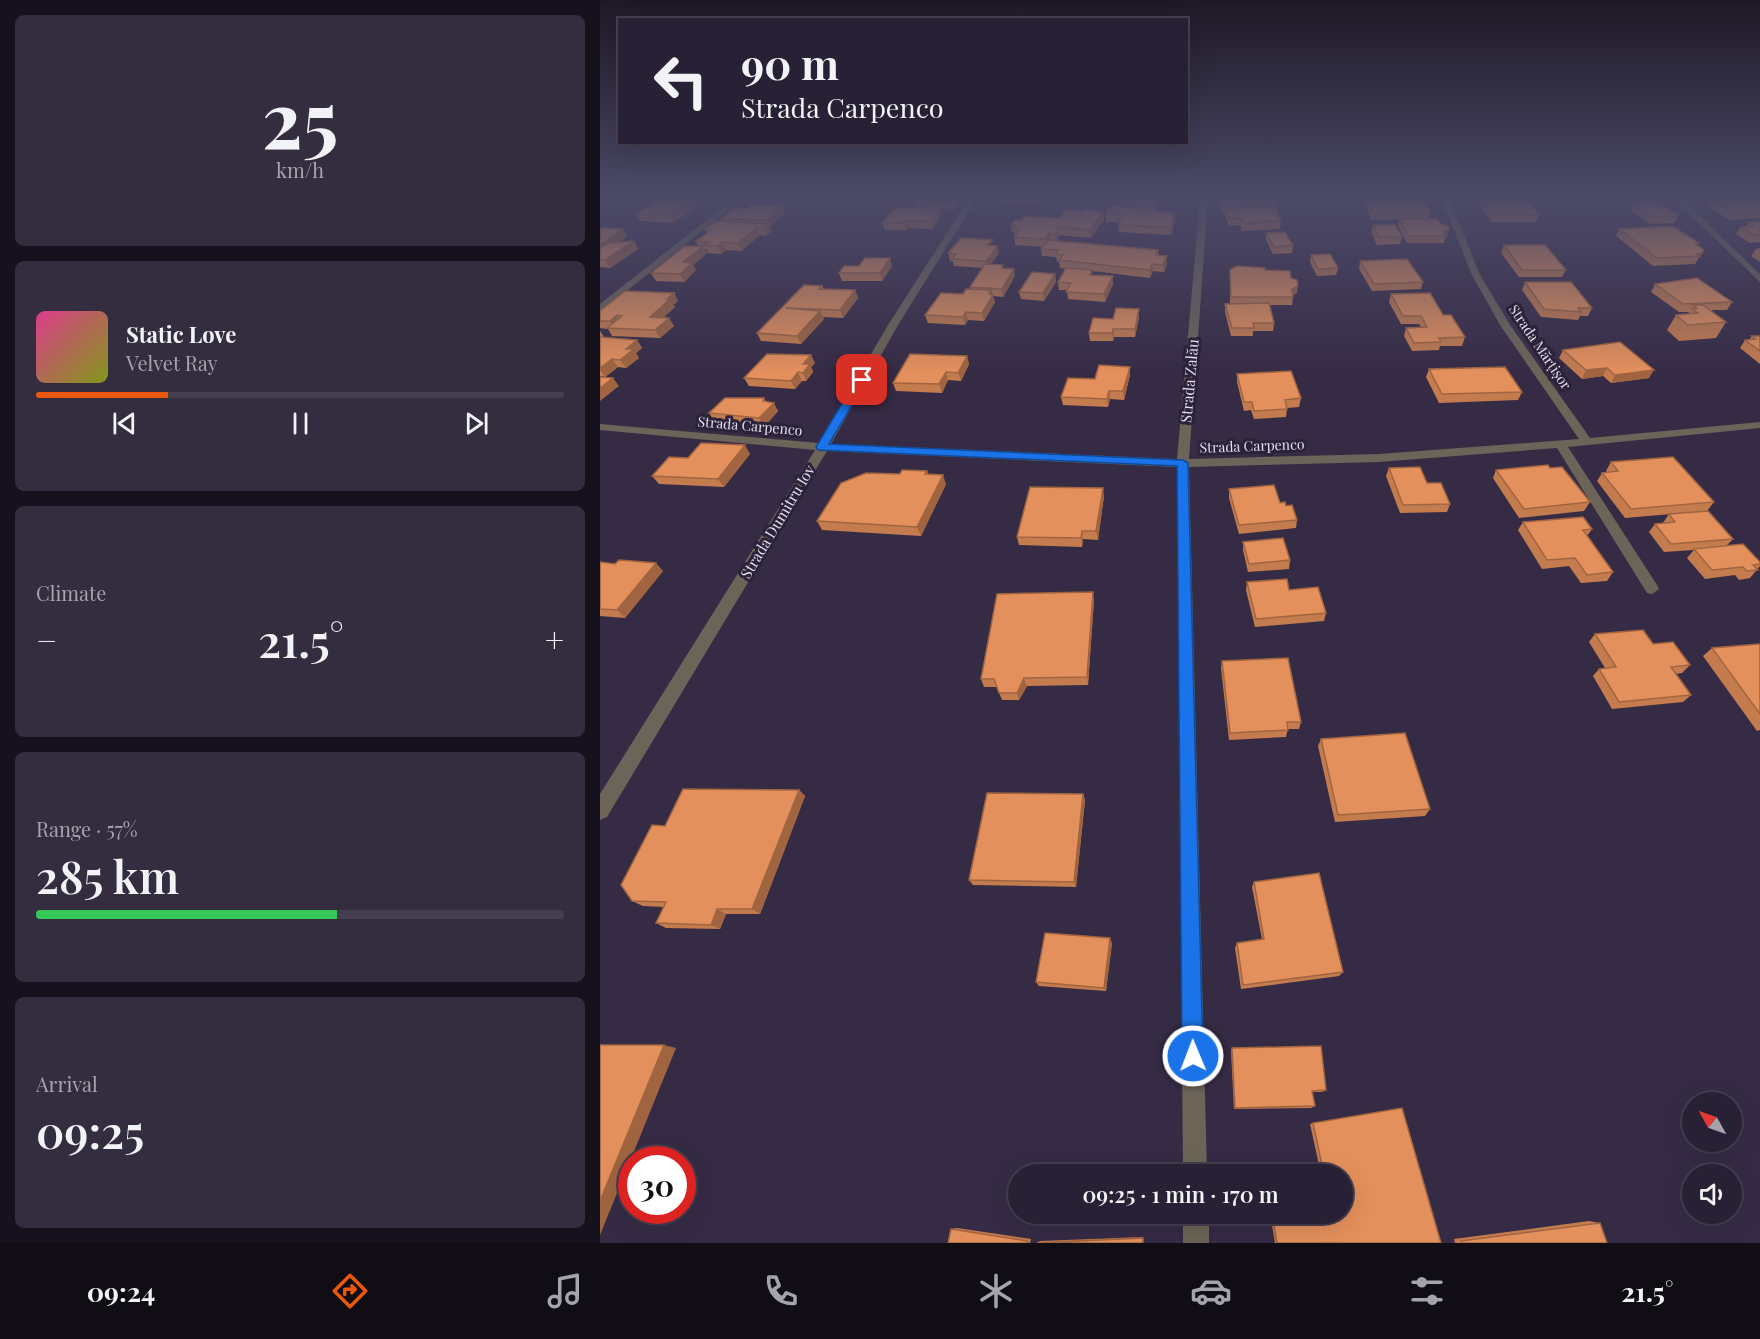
<!DOCTYPE html>
<html lang="en">
<head>
<meta charset="utf-8">
<style>
	:root { --surface:#282034; --page:#342d40; --text:#f1f3f6; --muted:#a5a3ac; --line:#443e4f; --accent:#ea580c }
	body { margin:0; font-family:"Playfair Display",serif; background:var(--page); color:var(--text); height:100vh; display:flex; flex-direction:column; font-size:22px; white-space:nowrap }
	* { box-sizing:border-box; margin:0 }
	p { font-size:20px; color:var(--muted) }
	.icon { flex:none; width:33px; height:33px; fill:none; stroke:currentColor; stroke-width:2; stroke-linecap:round; stroke-linejoin:round }
	.map { position:relative; flex:1; overflow:hidden }
	.panel { display:flex; flex-direction:column; gap:15px; padding:15px; background:#16121d; width:600px }
	.panel>* { flex:none }
	.banner { position:absolute; left:18px; top:18px; width:570px; height:126px; border-radius:0px; box-shadow:0 6px 24px #0002,0 0 0 2px var(--line); background:#282034; color:var(--text); overflow:hidden }
	.needle { width:39px; rotate:310deg }
	.tools { position:absolute; left:1082px; top:1092px; display:grid; gap:12px }
	.tools a { display:grid; place-items:center; width:60px; height:60px; border-radius:50%; background:var(--surface); box-shadow:0 6px 24px #0002,0 0 0 2px var(--line); font-size:30px }
	.speed { position:absolute; left:18px; top:1146px; display:flex; gap:12px; font-size:30px; font-weight:700; text-align:center }
	.speed>* { display:grid; place-content:center; width:78px; height:78px; border-radius:50%; background:var(--surface); box-shadow:0 6px 24px #0002,0 0 0 2px var(--line); line-height:1 }
	.speed .limit { border:9px solid #d22; background:#fff; color:#111 }
	.pin { position:absolute; display:grid; place-items:center; width:51px; height:51px; color:#fff; margin:-26px; border-radius:12px; box-shadow:0 3px 9px #0006 }
	.me { position:absolute; width:66px; margin:-33px; rotate:359deg; stroke-linejoin:round; filter:drop-shadow(0 0 4px #0008) }
	.turn { display:flex; align-items:center; gap:21px; height:126px; padding:0 24px; font-size:27px }
	.turn .icon { width:78px; height:78px; stroke-width:2.5 }
	.turn b { display:block; font-size:42px; line-height:51px }
	.big { font-size:45px; font-weight:600; line-height:1.1 }
	.panel .tile { flex:1; display:flex; flex-direction:column; justify-content:center; gap:9px; min-width:0; padding:0 21px; border-radius:9px; background:var(--page) }
	.panel .dial { align-items:center; gap:0 }
	.dial b { font-size:78px; line-height:1 }
	.song { display:flex; align-items:center; gap:18px }
	.cover { width:72px; height:72px; border-radius:9px; background:linear-gradient(135deg,hsl(330 70% 55%),hsl(70 70% 35%)) }
	.played { height:6px; border-radius:3px; background:linear-gradient(90deg,var(--accent) 25%,var(--line) 25%) }
	.keys { display:flex; justify-content:space-around; direction:ltr }
	.heat { display:flex; justify-content:space-between; align-items:center; font-size:33px; direction:ltr }
	.charge { height:9px; border-radius:4px; background:linear-gradient(90deg,#34c759 57%,var(--line) 0) }
	.trip { position:absolute; left:408px; top:1164px; width:345px; height:60px; border-radius:30px; background:var(--surface); box-shadow:0 6px 24px #0002,0 0 0 2px var(--line); font-weight:600; line-height:60px; text-align:center }
	.tabs { display:flex; height:96px; justify-content:space-around; align-items:center; background:#100d15; color:var(--muted) }
	.tabs .icon { width:42px; height:42px }
	.tabs .current { color:var(--accent) }
	.tabs b { font-size:27px; color:var(--text) }
	main { display:flex; flex:1; min-height:0 }
	.map>svg:first-child { display:block }
</style>
</head>
<body>
<main>
<section class="panel">
<div class="tile dial"><b>25</b><p>km/h</p></div>
<div class="tile">
<div class="song"><i class="cover"></i><div><b>Static Love</b><p>Velvet Ray</p></div></div>
<div class="played"></div>
<div class="keys"><svg class="icon" aria-label="previous" viewBox="0 0 24 24"><path d="M18 5L8 12l10 7zM5 5v14"/></svg><svg class="icon" aria-label="pause" viewBox="0 0 24 24"><path d="M8 5v14M16 5v14"/></svg><svg class="icon" aria-label="next" viewBox="0 0 24 24"><path d="M6 5l10 7-10 7zM19 5v14"/></svg></div>
</div>
<div class="tile"><p>Climate</p>
<div class="heat"><a>−</a><b class="big">21.5°</b><a>+</a></div>
</div>
<div class="tile"><p>Range · 57%</p><b class="big">285 km</b><div class="charge"></div></div>
<div class="tile"><p>Arrival</p><b class="big">09:25</b></div>
</section>
<div class="map">
<svg width="1160" height="1243" viewBox="0 0 1160 1243">
	<rect width="100%" height="100%" fill="#362b45"/>
	<g fill="none" stroke-linecap="round" stroke-linejoin="round">
		<path fill="#6c6458" fill-rule="evenodd" d="M132,200H141L0,312V304Z
			M368,200H376L298,325L231,444L577,459L600,200H608L589,459L779,454L979,439L900,325L871,273L842,200H850L879,273L910,325L990,438L1160,422V428L968,447L1057,585L1059,589L1052,594L1047,593L957,448L779,462L589,467L607,1174H583L577,467L227,451L7,817L0,820V794L215,450L0,430V424L219,443L288,325Z
			M1075,200H1083L1160,274V282Z
			M583,1214H609V1243H583Z"/>
	</g>
	<path fill="#c47c4f" d="M313,200H362L354,209L315,207Z
		M401,200H441L439,204L401,202Z
		M560,200L556,212L575,220L571,235L519,232L518,225L519,222H506V215L518,207V205Z
		M620,200L678,204L677,211H676L681,221L680,229L642,231L640,225L629,226L625,216V214H623L620,206Z
		M765,200H822L830,212L829,219L847,236L845,237L844,243H807L798,226L800,219L771,220Z
		M880,200H927L939,215L936,222H892L879,204Z
		M1033,200H1061L1060,202L1079,216L1075,223L1050,224L1031,210L1034,203H1039Z
		M1113,200L1160,201V218L1130,220L1109,207Z
		M96,207L73,223L41,221L36,214Z
		M340,209L341,216L332,229L309,228L307,230H285L282,223Z
		M185,212L169,227L171,231L166,236L160,235L141,251L126,250L121,254L108,253L106,249H104L107,253L93,265L96,270L84,282L56,281L51,273L98,246L96,241L107,234L105,229L122,221L121,219Z
		M503,212L504,220L491,238L459,235L457,241L558,250L559,255L567,263L564,272L553,271L550,278L492,271V275L513,276V284L505,302L468,299L467,290H459L458,282L466,269L460,268L459,262L457,261L456,257L442,256L441,249L443,247L415,245L414,232H412L411,225L421,220L460,218Z
		M1160,221V242L1150,243L1136,234L1141,227H1146L1149,222Z
		M773,225L802,237L800,244L777,245L771,232Z
		M1019,229L1099,243L1098,246L1104,250L1095,264L1053,266L1016,236Z
		M0,230L27,236L19,242L34,241L38,249L10,268L0,267Z
		M666,233L693,245L692,253L673,254L666,240Z
		M904,245L966,270L962,277H919L901,253Z
		M394,246L399,253L390,265L404,268L415,276L403,297L393,296L395,302L384,321L368,320L365,325L328,323L325,315L363,294L370,289V287L383,268L354,266L353,261H350L348,253Z
		M1160,248V262L1151,256L1156,249Z
		M711,255L738,268L736,275L717,276L710,262Z
		M760,261L823,282L821,289L772,291L759,269Z
		M292,266L282,281H242L239,273Z
		M630,270H665L691,278L697,293L693,295L692,305H670L674,323L673,331H653V336H631L625,312V304H630Z
		M455,274L456,282L444,301L421,299L419,292Z
		M925,282L992,308L988,316H980L978,320L941,317L922,290Z
		M1055,284L1132,302L1127,310H1111L1126,322L1116,338L1079,341L1067,330L1076,315L1088,314L1089,312H1079L1051,292Z
		M222,286L224,289L255,290L258,298L243,318L223,317L224,319L201,344L161,341L157,333Z
		M74,293L78,301L73,305L75,307L63,318L74,326L60,338L12,336L8,329L0,328V311Z
		M791,294L843,315L865,337L862,346H840L839,350L812,351L804,336L806,328L821,327L819,324H801L789,302Z
		M539,317L535,337H514L513,341H490L489,333Z
		M0,331L4,337L37,340L42,348L36,353L39,358L26,368L18,367L5,377L0,376Z
		M1152,336H1160V364L1140,348L1145,340H1149Z
		M963,350L1049,378L1011,383L1003,376L982,379L959,358Z
		M367,356L369,364L361,381L348,380L342,393L296,391L293,383Z
		M215,363L211,367L213,372L206,381H202L195,389L149,386L144,378Z
		M829,369L922,392L918,400L839,403L826,377Z
		M637,374L701,398L699,407L687,408L686,417L654,419L651,410L644,411L637,382Z
		M530,375L524,400L510,399L508,407L463,405L461,397L495,379Z
		M167,402L178,411L164,427L114,421L109,413Z
		M150,454L124,487L59,484L52,476L88,458Z
		M1011,462L1114,502L1107,511L1025,518L997,481L1002,473L1007,472L1006,471Z
		M789,468L827,483L850,504L847,512L800,513L786,476Z
		M950,468L990,502L984,511L919,518L893,478L896,470Z
		M327,471L328,474L346,484L321,536L222,530L217,521L300,474Z
		M629,489L686,506L697,520L696,528L639,534L629,498Z
		M504,496L498,540L483,539L482,547L419,545L417,537Z
		M1069,514L1133,539L1126,546L1160,562V566L1150,578L1139,580L1135,575L1105,579L1087,558L1094,550L1064,552L1049,532L1055,524L1063,523Z
		M923,522L992,529L987,536L1013,572L1007,581L981,583L969,566L942,569L918,530Z
		M643,542L690,560L689,569L648,572L643,550Z
		M0,562L63,571L25,618L0,616Z
		M647,582L689,590L726,613L724,621L655,627L646,590Z
		M494,600L488,685L427,686L419,700H402L397,687H384L381,679Z
		M995,634L1053,644L1090,665L1082,673L1076,674L1091,695L1083,702L1012,709L993,676L999,669L1005,668L989,642Z
		M1160,644V730L1157,731L1103,656L1112,648Z
		M622,661L701,722L699,729H688L686,737L629,740L621,668Z
		M721,739L830,809L825,816L735,822L718,746Z
		M199,790L205,796L160,914H126L120,929L66,928L56,923L64,907L43,906L32,901L65,826Z
		M483,794L485,800L476,887L373,885L369,880Z
		M654,882L743,972L739,976L641,989L635,948L637,943L662,939L652,887Z
		M512,943L506,991L439,986L436,982Z
		M632,1048L726,1090L722,1092H712L715,1106L711,1108L634,1109L631,1051Z
		M713,1123L841,1243H675L670,1214H742V1174H721L710,1124Z
		M989,1221L1000,1223L1007,1243H855L854,1239Z
		M357,1228L431,1239L430,1243L351,1229Z
		M543,1237V1243H436L440,1241Z"/>
	<path fill="#a06540" d="M92,200L96,207L73,223L69,215Z
		M354,200H362L354,209L352,202Z
		M558,200H560L556,214L555,207Z
		M182,205L185,212L170,227L167,220Z
		M340,209L341,216L332,229L331,221Z
		M503,212L504,220L491,238L490,230Z
		M575,213V220L571,235V227Z
		M307,221L309,228L307,230L305,223Z
		M168,224L171,231L166,236L162,228Z
		M458,227L459,235L457,241L456,234Z
		M157,228L160,235L141,251L137,243Z
		M23,229L27,236L0,256V245Z
		M849,229L847,236L845,237L846,236L843,232Z
		M449,233L451,241L447,247L445,239Z
		M34,241L38,249L10,268L5,260Z
		M122,242L126,250L121,254L117,246Z
		M103,246L107,253L93,265L96,270L84,282L80,274L83,262Z
		M398,246L399,253L388,268L386,261Z
		M567,256V263L564,272L563,265Z
		M290,258L292,266L282,281L280,273Z
		M552,264L553,271L550,278V270Z
		M414,269L415,276L403,297L402,289Z
		M455,274L456,282L444,301L443,293Z
		M513,276V284L505,302L504,294Z
		M698,286L697,293L691,296L692,289Z
		M255,290L258,298L243,318L240,310Z
		M391,290L395,302L384,321L382,313Z
		M74,293L78,301L73,305L75,307L55,325L50,317Z
		M539,309V317L535,337V329Z
		M220,311L224,319L201,344L197,336Z
		M366,312L368,320L365,325L363,317Z
		M17,315L22,323L15,328L10,321Z
		M69,318L74,326L60,338L55,330Z
		M513,329L514,337L513,341L512,333Z
		M37,340L42,348L36,353L39,358L26,368L20,360L26,349Z
		M211,355L215,363L211,367L213,372L206,381L203,373V364Z
		M367,356L369,364L361,381L358,373Z
		M12,359L18,367L5,377L0,370V368Z
		M530,367V375L524,400L523,391Z
		M1007,368L1003,376L982,379L986,370Z
		M1054,370L1049,378L1011,383L1015,375Z
		M198,372L202,381L195,389L191,381Z
		M346,372L348,380L342,393L339,384Z
		M13,378L19,386L0,401V388Z
		M509,391L510,399L508,407L507,399Z
		M164,398L169,406L174,403L178,411L164,427L159,418L163,401Z
		M145,445L150,454L124,487L118,479Z
		M343,475L346,484L321,536L317,527Z
		M503,488L504,496L498,540L496,531Z
		M482,531L483,539L482,547L481,538Z
		M56,563L63,571L25,618L17,610Z
		M493,592L494,600L488,685L487,677Z
		M424,678L427,686L419,700L417,693Z
		M199,790L205,796L160,914L152,909Z
		M483,794L485,800L476,887L474,882Z
		M117,909L126,914L120,929L111,925Z
		M510,938L512,943L506,991L504,988Z
		M64,1045L76,1048L0,1235V1201Z"/>
	<path fill="#e4905c" stroke="#a06540" stroke-width="1.5" d="M59,200H92L69,215L36,214Z
		M320,200H354L352,202Z
		M526,200H558L555,207L518,205L519,201H526Z
		M620,200H676L678,204L624,207Z
		M768,200H822L830,212L809,214L808,212H773Z
		M883,200H927L939,215H894Z
		M1114,200H1158L1160,201V211L1134,213Z
		M1059,202L1079,216L1053,217L1034,203Z
		M151,205H182L167,220L121,219L133,209H146Z
		M510,206L535,207L534,211L575,213L571,227L518,225L522,215H506Z
		M674,207L681,221L643,223L640,218L629,219L626,209Z
		M295,208L340,209L331,221H307L305,223H282Z
		M485,209L503,212L490,230L458,227L456,234L449,233L445,239L414,237L419,230H413L416,225H411L415,220H421L424,216L460,218L466,210L483,211Z
		M800,219H837L841,224L848,226L849,229L843,232L846,236H809Z
		M117,221L168,224L162,228H157L137,243L122,242L117,246L104,245L109,242L96,241L112,230L105,229Z
		M1160,221V235H1154L1141,227L1155,226L1149,222Z
		M773,225H795L802,237H779Z
		M1072,226L1099,243L1096,244L1104,250L1101,254H1097L1100,256L1057,258L1019,229Z
		M2,228L23,229L0,245V230Z
		M685,232L693,245L674,247L666,233Z
		M361,238L393,240L388,245L398,246L386,261L352,259L356,254L348,253Z
		M448,240L558,250L556,255L567,256L563,265L552,264L550,270L459,260L463,255L456,254L458,250L441,249Z
		M34,241L5,260H0V248L8,243Z
		M904,245H945L966,270H922Z
		M85,246H103L83,262L92,263L80,274L51,273Z
		M730,254L738,268L718,269L711,255Z
		M265,258H290L280,273H239L244,266H259Z
		M807,259L823,282L774,284L760,261Z
		M385,264L403,265L402,268L414,269L402,289L370,287Z
		M637,266L665,268V270L690,271L691,278L697,280L698,286L692,289L693,297H631L630,270Z
		M466,268L492,270L490,275L513,276L504,294L466,292L471,283L458,282Z
		M432,272L455,274L443,293L419,292Z
		M1097,278L1132,302L1083,304L1055,284Z
		M925,282H971L992,308H978L981,312L944,309Z
		M204,285L222,286L219,289L255,290L240,310L186,308L220,311L197,336L157,333Z
		M366,289L391,290L389,294L393,295L382,313L366,312L363,317L325,315L341,293L363,294Z
		M25,291L74,293L67,299H70L50,317L69,318L55,330L7,328L22,316L17,315L10,321H0V311Z
		M830,293L843,315H851L865,337L839,338L841,342L814,343L806,328L827,327L821,316H803L791,294Z
		M669,303L674,323H653L654,328H632L625,304Z
		M1093,305H1103L1126,322L1088,325L1076,315L1098,313L1092,309L1097,308Z
		M516,308L539,309L535,329H513L512,333H489L493,318L513,319Z
		M1152,336H1160V351L1145,340L1156,339Z
		M0,337L37,340L26,349H34L20,360L12,359L0,368Z
		M1020,342L1054,370L1015,375L1007,368L986,370L963,350Z
		M167,354L211,355L203,364H210L203,373L198,372L191,381L144,378Z
		M310,354L367,356L358,373L346,372L339,384L293,383Z
		M499,365L530,367L523,391H509L507,399L461,397L468,378L495,379Z
		M905,367L922,392L842,394L829,369Z
		M691,371L701,398L685,400L687,409L654,411L652,402H644L637,374Z
		M0,377L13,378L0,388Z
		M125,398H164L163,401L174,403L159,418L109,413Z
		M101,443L145,445L118,479L52,476L69,457L88,458Z
		M1073,457L1114,502L1031,509L1002,473L1018,471L1011,462Z
		M948,465L950,468L962,467L990,502L924,509L896,470Z
		M820,467L827,483H841L850,504L803,505L789,468Z
		M302,470L327,471L325,474L343,475L317,527L217,521L241,483L266,473L300,474Z
		M674,485L680,503L685,502L686,506L692,505L697,520L639,525L629,489Z
		M430,487L503,488L496,531H482L481,538L417,537Z
		M1108,511L1133,539L1071,544L1055,524L1075,522L1069,514Z
		M983,517L992,529L983,530L1013,572L987,575L975,558L947,560L923,522Z
		M683,538L690,560L649,564L643,542Z
		M1143,544L1160,562V564L1153,565L1158,570L1147,571L1143,567L1112,570L1094,549Z
		M19,560L56,563L17,610L0,609V562L15,564Z
		M687,579L689,590L718,587L726,613L656,619L647,582Z
		M493,592L487,677L424,678L417,693H399L394,679H381L397,594Z
		M1043,630L1053,644L1073,642L1090,665L1071,667L1091,695L1019,702L999,669L1016,667L995,634Z
		M1160,644V714L1112,648Z
		M688,658L701,722H687L688,730L630,733L622,661Z
		M805,733L830,809L738,815L721,739Z
		M83,789L199,790L152,909H117L111,925L56,923L66,902L32,901L21,885L52,825L65,826Z
		M387,793L483,794L474,882L369,880Z
		M719,873L743,972L643,985L637,943L664,939L654,882Z
		M445,933L510,938L504,988L436,982Z
		M0,1045H64L0,1201Z
		M721,1046L726,1090L712,1091L715,1106L635,1108L632,1048Z
		M802,1108L841,1243H677L672,1214H742V1174H724L713,1123Z
		M1000,1223L1007,1243H862L861,1241Z
		M351,1229L427,1241V1243H348Z
		M543,1238V1243H437Z"/>
	<linearGradient id="sky" x2="0" y2="1"><stop stop-color="#1e1826"/><stop offset="0.53" stop-color="#4c4a68"/><stop offset="1" stop-color="#4c4a68" stop-opacity="0"/></linearGradient>
	<rect width="1160" height="374" fill="url(#sky)"/>
	<path fill="#1a73e8" stroke="#114b97" stroke-width="1.5" d="M258,377L267,380L229,444L583,460L588,463L603,1056L600,1063L593,1066L585,1063L582,1056L577,466L218,450L216,447Z"/>
	<g text-anchor="middle" stroke-width="6" stroke-linejoin="round" paint-order="stroke">
		<g font-size="14" fill="#e3dded" stroke="#2c223a">
			<text transform="translate(940 347) rotate(56)" y="5">Strada Mărțișor</text>
			<text transform="translate(150 426) rotate(5)" y="5">Strada Carpenco</text>
			<text transform="translate(652 446) rotate(-2)" y="5">Strada Carpenco</text>
		</g>
		<g font-size="15" fill="#e3dded" stroke="#2c223a">
			<text transform="translate(590 381) rotate(-85)" y="5">Strada Zalău</text>
			<text transform="translate(178 522) rotate(-59)" y="5">Strada Dumitru Iov</text>
		</g>
	</g>
</svg>
<div class="tools">
<a><svg class="needle" viewBox="-14 -14 28 28"><path d="M0-13l5 13h-10z" fill="#e53935"/><path d="M0 13l5-13h-10z" fill="#a5a3ac"/></svg></a>
<a><svg class="icon" aria-label="sound" viewBox="0 0 24 24"><path d="M4 9h4l5-4v14l-5-4H4zM17 9q2 3 0 6"/></svg></a>
</div>
<div class="speed"><div class="limit">30</div></div>
<div class="pin" style="left:262px;top:380px;background:#d93025"><svg class="icon" aria-label="arrive" viewBox="0 0 24 24"><path d="M6 21V4h12l-3 4 3 4H6"/></svg></div>
<svg class="me" style="left:593px;top:1056px" viewBox="-20 -20 40 40"><circle r="17" fill="#1a73e8" stroke="#fff" stroke-width="3"/><path d="M0-11L8 9 0 5-8 9z" fill="#fff"/></svg>
<div class="trip">09:25 · 1 min · 170 m</div>
<div class="banner">
<div class="turn"><svg class="icon" aria-label="left" viewBox="0 0 24 24"><path d="M17 20v-9H6M10 6l-5 5 5 5"/></svg><div><b>90 m</b>Strada Carpenco</div></div>
</div>
</div>
</main>
<nav class="tabs">
<b>09:24</b>
<svg class="icon current" aria-label="directions" viewBox="0 0 24 24"><path d="M12 3l9 9-9 9-9-9zM9 14v-3h6M13 9l2 2-2 2"/></svg>
<svg class="icon" aria-label="music" viewBox="0 0 24 24"><path d="M9 18V5l10-2v13"/><circle cx="6" cy="18" r="3"/><circle cx="16" cy="16" r="3"/></svg>
<svg class="icon" aria-label="phone" viewBox="0 0 24 24"><path d="M5 4h4l2 5-3 2q2 4 5 5l2-3 5 2v4C11 20 4 13 5 4z"/></svg>
<svg class="icon" aria-label="climate" viewBox="0 0 24 24"><path d="M12 3v18M4 7l16 10M4 17L20 7"/></svg>
<svg class="icon" aria-label="car" viewBox="0 0 24 24"><path d="M5 17H2v-5l4-1 3-4h7l3 4 3 1v5h-3M9 17h6M6 11h13"/><circle cx="7" cy="17" r="2"/><circle cx="17" cy="17" r="2"/></svg>
<svg class="icon" aria-label="filters" viewBox="0 0 24 24"><path d="M4 7h16M4 17h16"/><circle cx="9" cy="7" r="2"/><circle cx="15" cy="17" r="2"/></svg>
<b>21.5°</b>
</nav>
</body>
</html>
